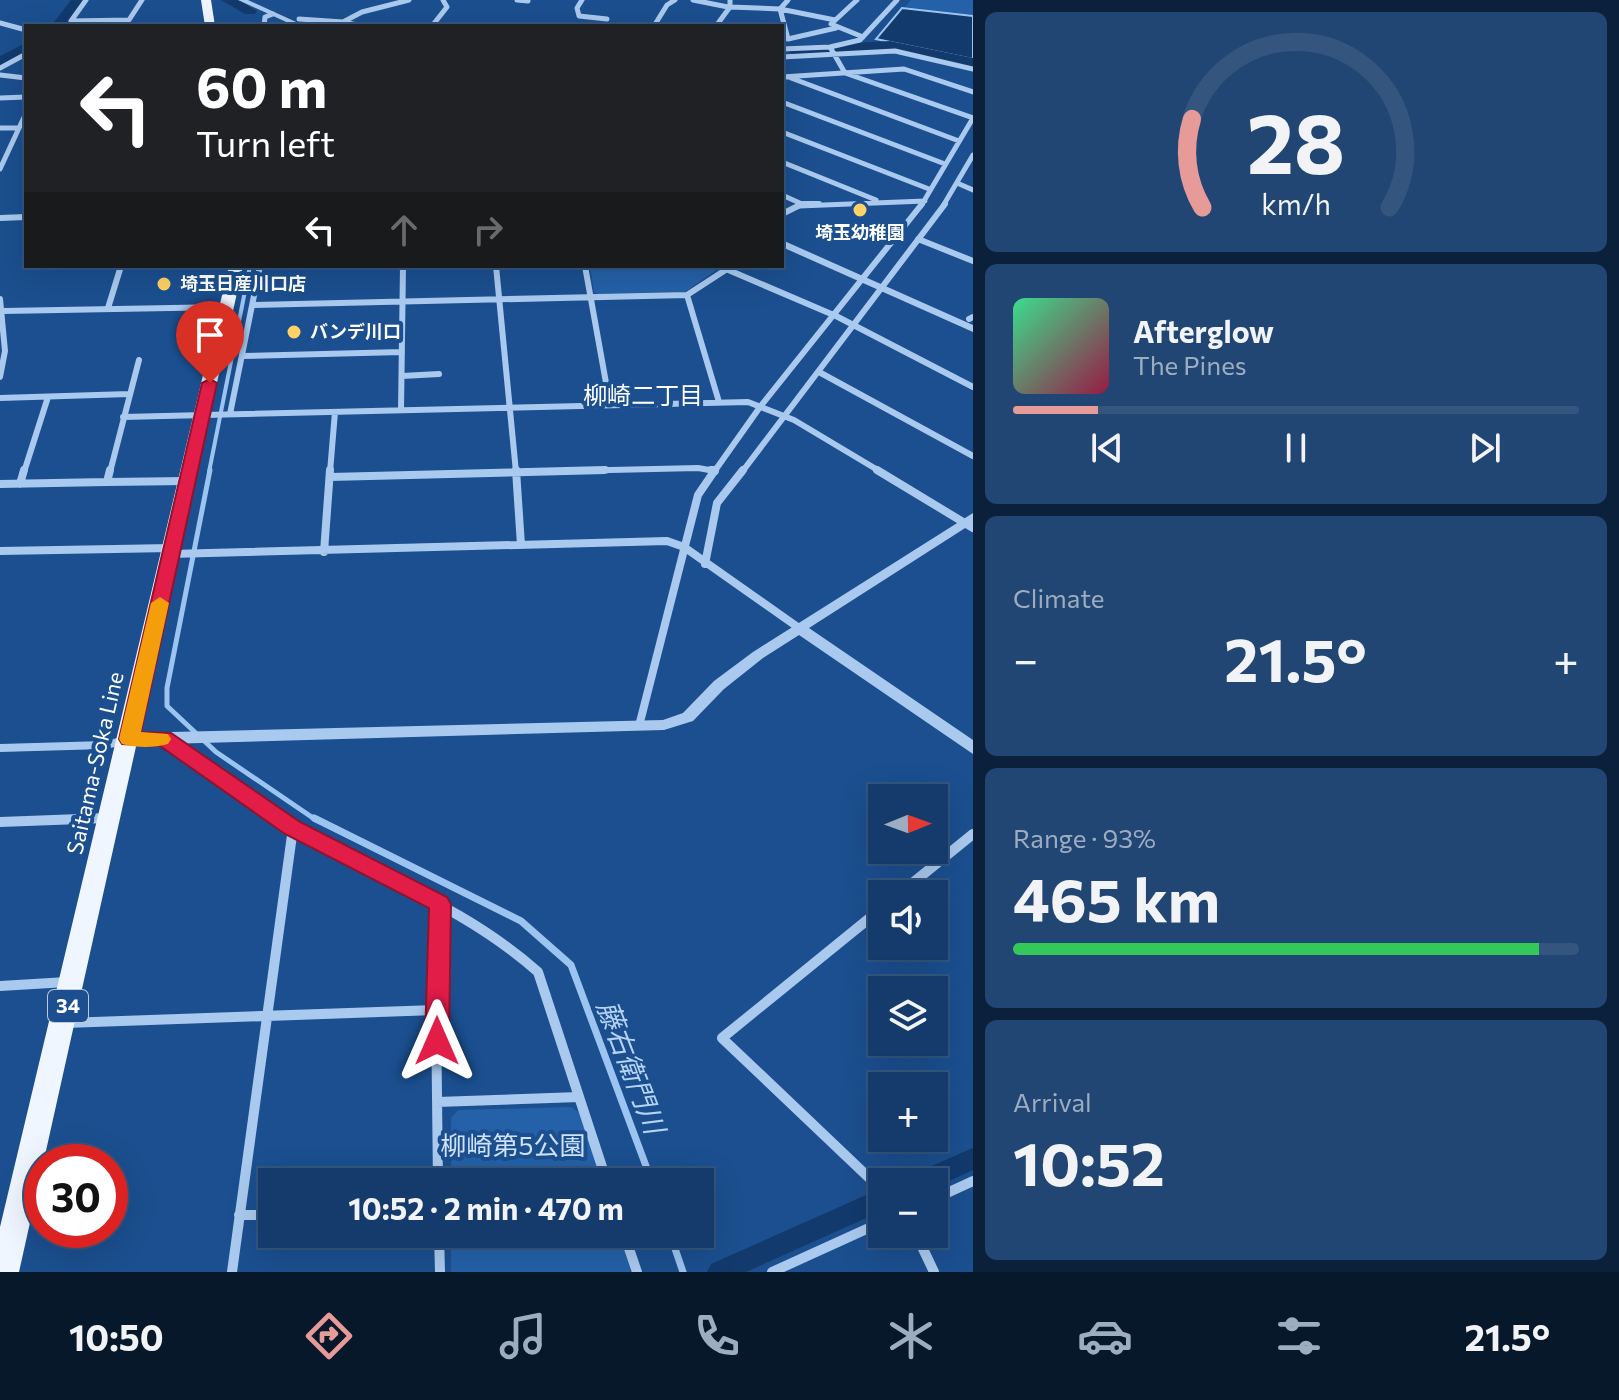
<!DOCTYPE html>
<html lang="en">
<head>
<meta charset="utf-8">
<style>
	:root { --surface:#143b6b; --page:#214673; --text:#f1f3f6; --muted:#9dadc1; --line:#33557e; --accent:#e69b98 }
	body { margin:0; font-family:Commissioner,"Noto Sans JP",sans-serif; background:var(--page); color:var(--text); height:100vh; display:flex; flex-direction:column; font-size:30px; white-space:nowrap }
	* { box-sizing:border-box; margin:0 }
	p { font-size:26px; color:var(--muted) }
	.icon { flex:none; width:44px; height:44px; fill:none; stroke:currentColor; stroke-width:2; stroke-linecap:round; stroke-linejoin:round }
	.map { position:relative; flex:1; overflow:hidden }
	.drawer { display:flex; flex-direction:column; gap:12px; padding:12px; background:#0b203b; width:646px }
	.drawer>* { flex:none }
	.guide { position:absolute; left:24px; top:24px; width:760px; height:244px; border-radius:0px; box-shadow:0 8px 32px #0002,0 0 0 2px var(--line); background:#202124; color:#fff; overflow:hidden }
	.needle { width:52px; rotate:89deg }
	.controls { position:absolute; left:868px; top:784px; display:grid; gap:16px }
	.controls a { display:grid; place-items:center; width:80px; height:80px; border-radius:0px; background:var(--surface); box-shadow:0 8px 32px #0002,0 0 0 2px var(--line); font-size:40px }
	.speed { position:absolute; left:24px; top:1144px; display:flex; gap:16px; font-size:40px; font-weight:700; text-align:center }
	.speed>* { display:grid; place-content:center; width:104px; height:104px; border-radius:50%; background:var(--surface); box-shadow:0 8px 32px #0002,0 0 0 2px var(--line); line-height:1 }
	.speed .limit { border:12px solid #d22; background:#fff; color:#111 }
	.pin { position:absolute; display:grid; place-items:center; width:68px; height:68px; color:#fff; margin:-82px -34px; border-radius:50% 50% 50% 0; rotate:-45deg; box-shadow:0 0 8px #0007 }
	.pin .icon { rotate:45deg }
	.me { position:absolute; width:88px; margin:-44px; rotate:0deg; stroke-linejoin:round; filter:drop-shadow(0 0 6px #0008) }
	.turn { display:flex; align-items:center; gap:28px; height:168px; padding:0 40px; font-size:36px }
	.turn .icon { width:104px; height:104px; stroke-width:2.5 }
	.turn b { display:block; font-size:56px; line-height:68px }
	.lanes { display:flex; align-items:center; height:76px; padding:0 40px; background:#0003; justify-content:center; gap:40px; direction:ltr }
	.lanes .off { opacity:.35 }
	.big { font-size:60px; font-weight:700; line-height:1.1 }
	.drawer .tile { flex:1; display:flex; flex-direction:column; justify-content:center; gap:12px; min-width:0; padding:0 28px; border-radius:12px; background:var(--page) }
	.drawer .dial { align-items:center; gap:0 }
	.dial svg { height:208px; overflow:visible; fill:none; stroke:var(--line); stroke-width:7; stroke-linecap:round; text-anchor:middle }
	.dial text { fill:var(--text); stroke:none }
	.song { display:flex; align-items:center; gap:24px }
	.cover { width:96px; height:96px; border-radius:12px; background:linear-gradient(135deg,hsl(150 70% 55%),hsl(340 70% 35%)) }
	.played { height:8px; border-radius:4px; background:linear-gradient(90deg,var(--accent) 15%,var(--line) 15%) }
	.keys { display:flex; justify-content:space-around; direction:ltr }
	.heat { display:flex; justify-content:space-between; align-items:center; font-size:44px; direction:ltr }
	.charge { height:12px; border-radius:6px; background:linear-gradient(90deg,#34c759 93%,var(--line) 0) }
	.trip { position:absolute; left:258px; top:1168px; width:456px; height:80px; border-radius:0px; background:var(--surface); box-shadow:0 8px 32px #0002,0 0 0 2px var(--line); font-weight:700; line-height:80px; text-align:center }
	.menu { display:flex; height:128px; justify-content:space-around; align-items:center; background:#08182b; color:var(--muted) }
	.menu .icon { width:56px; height:56px }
	.menu .on { color:var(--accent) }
	.menu b { font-size:36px; color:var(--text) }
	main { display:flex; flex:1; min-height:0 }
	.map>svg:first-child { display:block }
</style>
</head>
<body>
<main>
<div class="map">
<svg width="973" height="1272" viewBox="0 0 973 1272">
	<rect width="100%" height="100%" fill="#1b4f8f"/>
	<path fill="#2461a8" d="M911,0H973V15L905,7Z
		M590,266H709L716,270L685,292L598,294L594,292Z
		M571,1107L580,1113L602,1182H451V1118L458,1110Z
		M451,1234H619L631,1272H451Z"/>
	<path fill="#123a6d" stroke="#9cc4f0" stroke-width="2" d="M902,8L973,16V59L876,39Z"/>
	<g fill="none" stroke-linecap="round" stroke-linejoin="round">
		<path stroke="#9cc4f0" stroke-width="4" d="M209,472L250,266"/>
		<path stroke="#9cc4f0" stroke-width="5" d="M210,470L167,688V706L216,752L316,820"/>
		<path stroke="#9cc4f0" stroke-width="7" d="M314,818L521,921L571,965L652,1182
			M670,1234L683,1272"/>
		<path fill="#123a6d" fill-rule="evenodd" d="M973,1148V1170L934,1188V1182H910L913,1174Z
			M882,1188V1211L746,1272H707L711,1264Z"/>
		<path fill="#123a6d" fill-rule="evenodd" d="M71,0H85L66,26H51Z
			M221,0H239L257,11L255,14H245Z
			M335,21L351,23L353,26H328Z
			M890,41L973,58V68L890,51L796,56L788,51L796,46Z
			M26,43V54L0,67V56Z"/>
		<path stroke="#a9c9ee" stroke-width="5" d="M517,0L528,1
			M582,0L577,8L579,16L607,19
			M693,0L728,7
			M788,0L780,9L788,39L836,28
			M857,0L831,24L863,37
			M897,0L860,40L830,47L845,73L973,118
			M730,7L780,9L835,20
			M299,19L343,22L362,12L409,0
			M71,21L129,20L142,0
			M71,21L86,0
			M343,22L362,26
			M0,23L26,30
			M264,26L265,17L273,14
			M432,26L447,7L443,0
			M654,26L667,5L675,0
			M716,26L730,7V0
			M782,49L830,47
			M782,57L895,51L973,69
			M0,68L26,54
			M0,75L26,78
			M782,77L904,69L973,92
			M791,78L959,141
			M0,98L26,97
			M782,102L945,164
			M0,128H19
			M782,132L929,189
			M782,162L876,200
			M0,169L26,113
			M957,183L973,190
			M782,195L802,204
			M799,206L925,201
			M921,206L973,118
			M943,206L973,155"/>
		<path stroke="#a9c9ee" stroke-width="6" d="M782,214L802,204H819
			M0,218L26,217
			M918,239L973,261
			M496,266L516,472
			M585,266L610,405
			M719,266L836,316L973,387
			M687,295L719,402
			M0,299L5,351L0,377
			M253,305L687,295L727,269
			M108,308L121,266
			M3,311L227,307
			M969,319L973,317
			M242,356L402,352
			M819,372L973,456
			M402,376L439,374
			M0,398L129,394
			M401,410L403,266
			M230,414L260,266
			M123,417L748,402L794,420L881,472
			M24,472L48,397
			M110,472L139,360
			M330,472L335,412
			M523,472L698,468L715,471
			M714,472L760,407L922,204
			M742,472L945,204"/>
		<path stroke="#a9c9ee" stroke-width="8" d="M516,470L521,545
			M711,470L715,471
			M877,470L973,528
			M330,477L605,470
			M107,482L186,481
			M0,484L107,482L110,470
			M20,484L24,470
			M0,551L171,548
			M324,552L330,470
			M171,554L667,541L684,547L799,628
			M705,564L717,503L743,470
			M639,726L698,495L715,470
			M164,739L279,820
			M0,748L105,745L123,741
			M56,820L107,818"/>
		<path stroke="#a9c9ee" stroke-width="10" d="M276,818C364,873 458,901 538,972L607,1182
			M0,822L107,818
			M899,894L973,834
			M882,908L722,1038L882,1190
			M0,986L67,982
			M436,1010L438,1182
			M65,1023L436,1010L440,904
			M437,1102L579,1097
			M934,1199L973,1181
			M239,1215H272
			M439,1234L440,1272
			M624,1234L637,1272
			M916,1234L934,1272
			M232,1272L293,828
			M772,1272L882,1222"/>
		<path fill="#a9c9ee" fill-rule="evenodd" d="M238,0H248L305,26H295Z
			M782,240L973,325V332L782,247Z
			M973,513V523L809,628L973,740V754L799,635L763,658L724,689L693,721L664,730L129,745L124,743L121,739L124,735L129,733L663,720L683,713L714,681L753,652Z"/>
		<path fill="#f0f6ff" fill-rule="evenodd" d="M201,0H211L215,26H205Z
			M229,266H243L19,1272H0V1227Z"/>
	</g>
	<path fill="#e11d48" stroke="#92132f" stroke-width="2" d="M210,379L217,383L141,732L171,733L300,822L447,897L451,904L449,1041L445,1048L437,1051L428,1048L425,1041L429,908L285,834L160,746L122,744L119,739L202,383Z"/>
	<path fill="#f59e0b" d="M160,597L169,603L141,732L168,734L171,739L168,744C155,748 136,748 122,744L119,739L151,603Z"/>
	<g fill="#ffd166" stroke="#1b4f8f" stroke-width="3">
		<circle cx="860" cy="210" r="8"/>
		<circle cx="164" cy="284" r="8"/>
		<circle cx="294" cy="332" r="8"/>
	</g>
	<g text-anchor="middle" stroke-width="8" stroke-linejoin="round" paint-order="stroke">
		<g font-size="18" font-weight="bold" fill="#fff" stroke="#1b4f8f" text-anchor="start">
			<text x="860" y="239" text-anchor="middle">埼玉幼稚園</text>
			<text x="180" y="290">埼玉日産川口店</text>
			<text x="310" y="338">バンデ川口</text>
		</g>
		<rect fill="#1b4f8f" stroke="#bbcadd" stroke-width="2" x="48" y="990" width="40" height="32" rx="6"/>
		<g font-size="20" font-weight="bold" fill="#fff">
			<text x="68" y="1013">34</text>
		</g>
		<g font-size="22" fill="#fff" stroke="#1b4f8f">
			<text transform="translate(95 763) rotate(-77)" y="8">Saitama-Soka Line</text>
		</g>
		<g font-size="24" fill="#fff" stroke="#1b4f8f">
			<text x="643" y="404">柳崎二丁目</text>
		</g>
		<g font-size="26" fill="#cfe3fa" stroke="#1b4f8f">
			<text x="513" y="1155">柳崎第5公園</text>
		</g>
		<g font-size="28" font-style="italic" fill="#b5d3f5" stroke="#1b4f8f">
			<text transform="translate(631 1067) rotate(69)" y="10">藤右衛門川</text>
		</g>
	</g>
</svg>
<div class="controls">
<a><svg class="needle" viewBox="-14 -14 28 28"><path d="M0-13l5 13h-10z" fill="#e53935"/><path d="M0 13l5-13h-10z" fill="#9dadc1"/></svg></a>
<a><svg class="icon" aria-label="sound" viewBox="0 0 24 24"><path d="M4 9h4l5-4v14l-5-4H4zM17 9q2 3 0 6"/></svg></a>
<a><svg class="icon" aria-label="layers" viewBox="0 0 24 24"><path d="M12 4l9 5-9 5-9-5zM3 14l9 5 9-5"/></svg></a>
<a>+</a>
<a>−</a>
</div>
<div class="speed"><div class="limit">30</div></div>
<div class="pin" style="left:210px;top:383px;background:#d93025"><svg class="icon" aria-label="arrive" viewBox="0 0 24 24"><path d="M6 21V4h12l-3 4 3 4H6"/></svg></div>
<svg class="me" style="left:437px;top:1041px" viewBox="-20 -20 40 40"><path d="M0-17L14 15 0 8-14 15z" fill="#e11d48" stroke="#fff" stroke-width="4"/></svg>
<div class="trip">10:52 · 2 min · 470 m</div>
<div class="guide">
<div class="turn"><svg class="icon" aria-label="left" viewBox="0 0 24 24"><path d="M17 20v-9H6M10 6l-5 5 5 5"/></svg><div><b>60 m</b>Turn left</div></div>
<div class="lanes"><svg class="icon" aria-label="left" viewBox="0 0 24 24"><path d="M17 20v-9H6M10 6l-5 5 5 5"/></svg><svg class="icon off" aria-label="ahead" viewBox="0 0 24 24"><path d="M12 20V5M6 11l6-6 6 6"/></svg><svg class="icon off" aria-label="right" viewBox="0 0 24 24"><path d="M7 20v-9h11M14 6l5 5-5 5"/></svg></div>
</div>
</div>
<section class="drawer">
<div class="tile dial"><svg viewBox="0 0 100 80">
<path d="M14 69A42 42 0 1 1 86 69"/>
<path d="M14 69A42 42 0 0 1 10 35" stroke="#e69b98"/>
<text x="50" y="56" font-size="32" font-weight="700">28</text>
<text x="50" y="72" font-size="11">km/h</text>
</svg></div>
<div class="tile">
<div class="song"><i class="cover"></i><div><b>Afterglow</b><p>The Pines</p></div></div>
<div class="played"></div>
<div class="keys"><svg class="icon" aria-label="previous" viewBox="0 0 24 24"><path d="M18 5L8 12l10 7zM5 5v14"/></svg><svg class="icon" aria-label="pause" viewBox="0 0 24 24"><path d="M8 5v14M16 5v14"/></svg><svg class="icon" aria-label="next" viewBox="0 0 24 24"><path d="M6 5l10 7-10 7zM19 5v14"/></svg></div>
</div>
<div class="tile"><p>Climate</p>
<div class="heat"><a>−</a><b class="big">21.5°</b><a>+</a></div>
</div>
<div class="tile"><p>Range · 93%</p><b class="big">465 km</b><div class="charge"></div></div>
<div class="tile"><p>Arrival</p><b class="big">10:52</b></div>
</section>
</main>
<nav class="menu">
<b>10:50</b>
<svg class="icon on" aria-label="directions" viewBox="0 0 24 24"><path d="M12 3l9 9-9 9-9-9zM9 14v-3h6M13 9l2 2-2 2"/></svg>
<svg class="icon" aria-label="music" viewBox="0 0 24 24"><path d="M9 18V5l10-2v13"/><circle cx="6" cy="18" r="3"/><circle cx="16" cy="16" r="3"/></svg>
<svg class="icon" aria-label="phone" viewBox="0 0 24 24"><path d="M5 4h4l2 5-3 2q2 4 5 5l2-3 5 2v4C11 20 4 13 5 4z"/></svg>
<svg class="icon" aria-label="climate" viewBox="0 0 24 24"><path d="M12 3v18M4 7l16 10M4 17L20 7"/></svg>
<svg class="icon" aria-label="car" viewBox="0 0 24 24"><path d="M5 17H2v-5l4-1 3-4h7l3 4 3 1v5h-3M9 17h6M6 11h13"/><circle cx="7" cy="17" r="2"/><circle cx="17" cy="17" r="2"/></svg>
<svg class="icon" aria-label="filters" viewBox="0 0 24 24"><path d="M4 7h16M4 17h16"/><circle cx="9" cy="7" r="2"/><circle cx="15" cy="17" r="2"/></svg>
<b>21.5°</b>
</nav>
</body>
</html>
